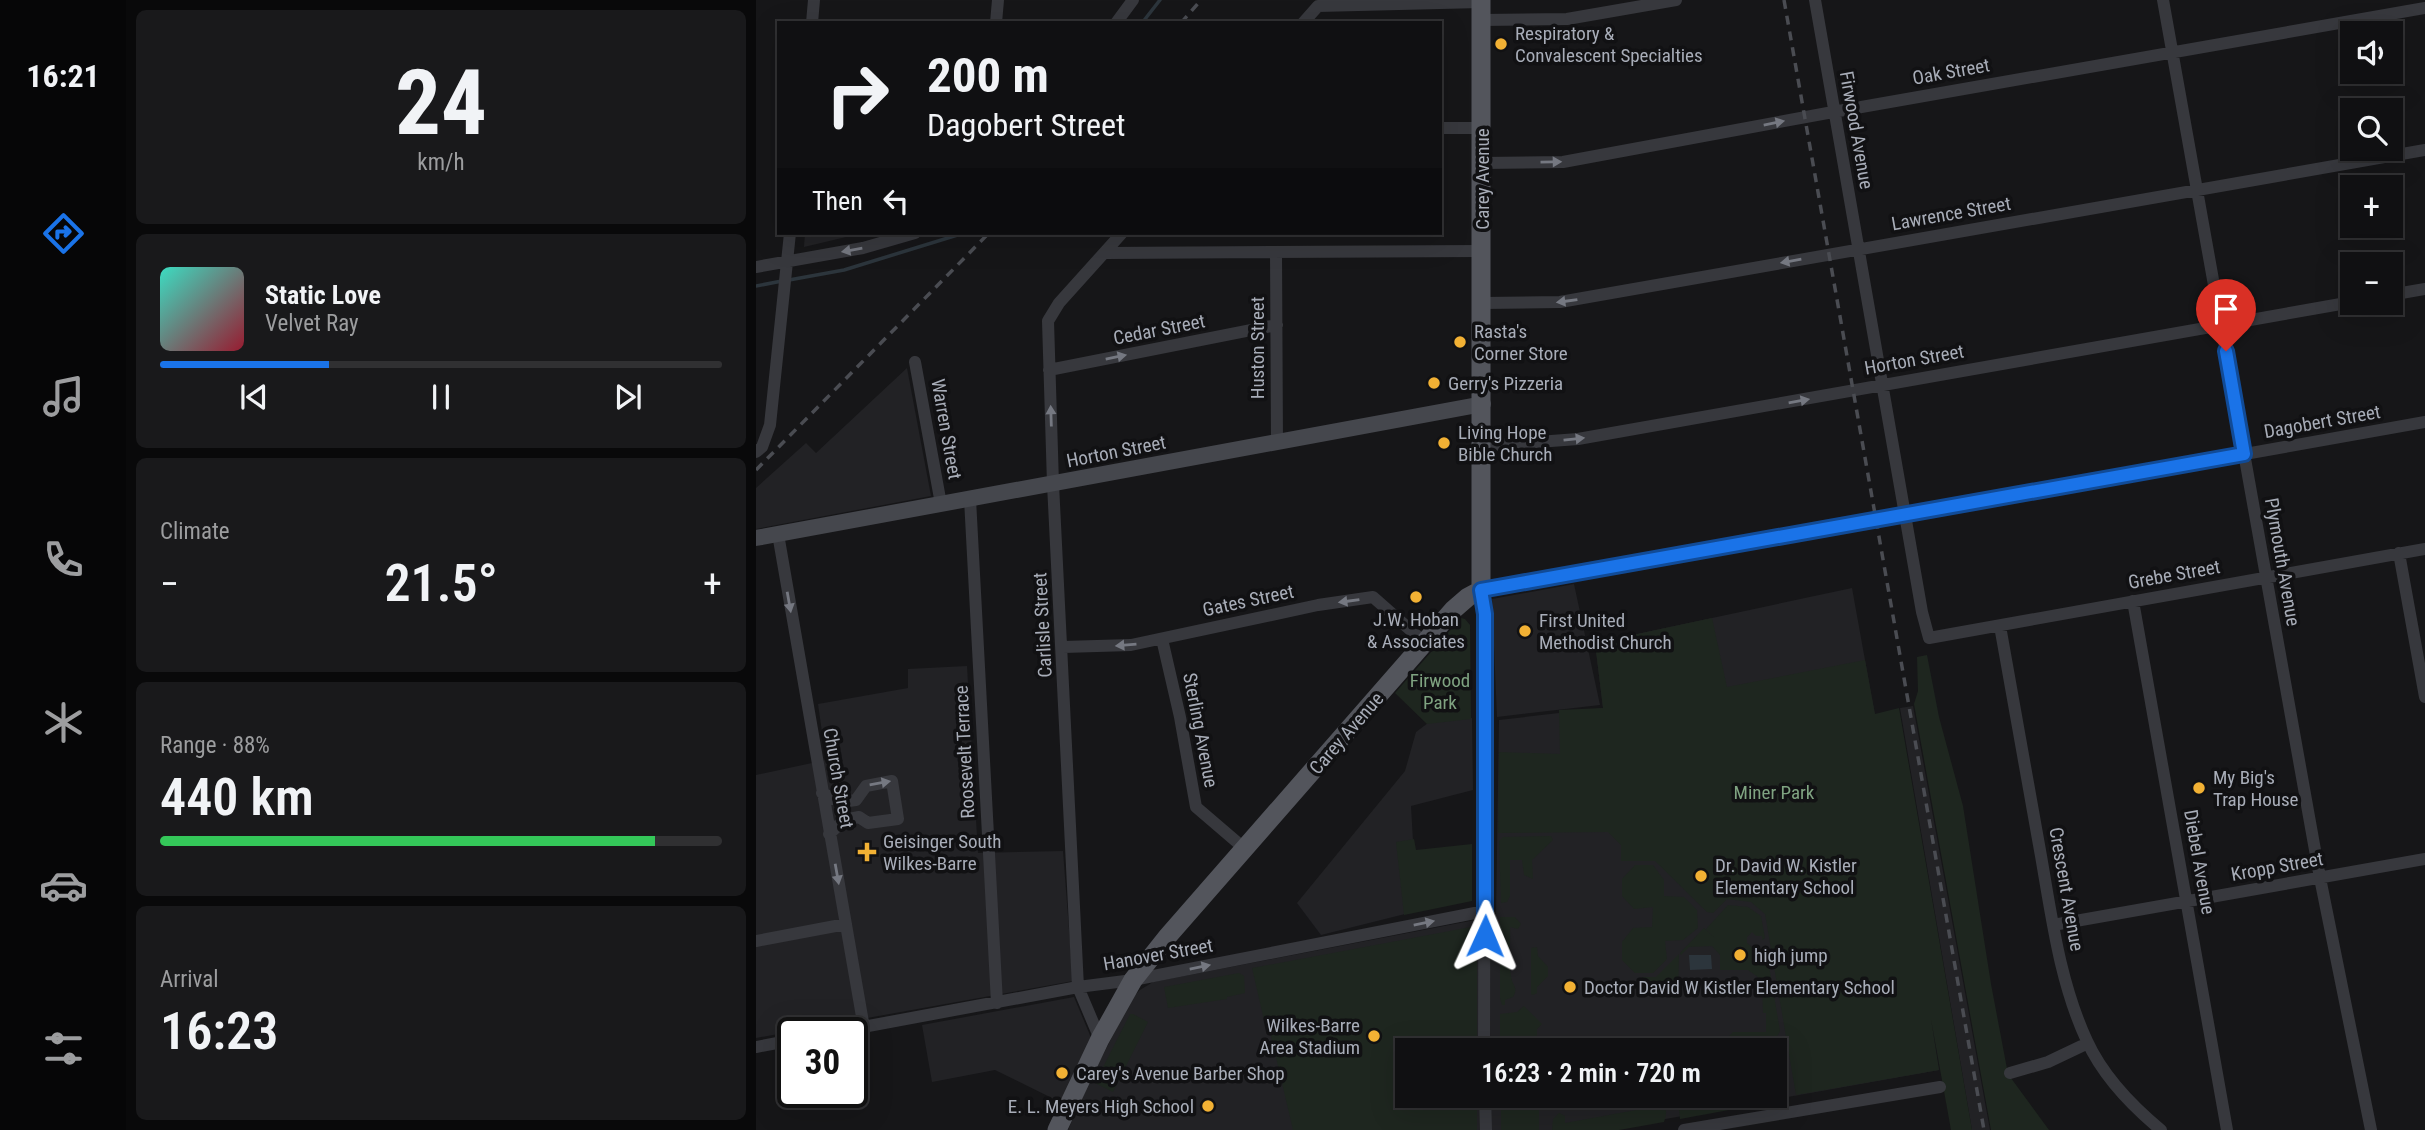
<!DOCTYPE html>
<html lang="en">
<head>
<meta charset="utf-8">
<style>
	:root { --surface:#101012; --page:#19191b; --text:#f1f3f6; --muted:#9c9d9f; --line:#303032; --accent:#1a73e8 }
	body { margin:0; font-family:"Roboto Condensed",sans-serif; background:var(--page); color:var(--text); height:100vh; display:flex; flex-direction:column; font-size:26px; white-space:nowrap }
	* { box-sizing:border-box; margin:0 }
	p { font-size:23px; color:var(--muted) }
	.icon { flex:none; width:38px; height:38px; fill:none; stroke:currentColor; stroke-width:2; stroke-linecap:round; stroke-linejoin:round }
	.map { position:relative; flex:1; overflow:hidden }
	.sheet { display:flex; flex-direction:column; gap:10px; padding:10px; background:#09090a; width:630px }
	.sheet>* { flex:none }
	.guide { position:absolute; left:21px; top:21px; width:665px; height:214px; border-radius:0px; box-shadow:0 7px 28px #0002,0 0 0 2px var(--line); background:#101012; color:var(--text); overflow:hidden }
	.buttons { position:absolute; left:1584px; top:21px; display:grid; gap:14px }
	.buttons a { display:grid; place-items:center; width:63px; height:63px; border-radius:0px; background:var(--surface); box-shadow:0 7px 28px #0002,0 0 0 2px var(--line); font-size:35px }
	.speed { position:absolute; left:21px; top:1017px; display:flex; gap:14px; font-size:35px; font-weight:700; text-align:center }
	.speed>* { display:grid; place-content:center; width:91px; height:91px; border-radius:50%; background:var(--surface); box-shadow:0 7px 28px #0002,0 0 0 2px var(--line); line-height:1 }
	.speed .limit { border:4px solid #111; border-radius:10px; background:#fff; color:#111 }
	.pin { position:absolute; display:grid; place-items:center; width:60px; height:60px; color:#fff; margin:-72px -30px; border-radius:50% 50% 50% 0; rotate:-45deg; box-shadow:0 0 7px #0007 }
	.pin .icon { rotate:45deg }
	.me { position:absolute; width:77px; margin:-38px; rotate:1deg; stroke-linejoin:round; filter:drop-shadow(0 0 5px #0008) }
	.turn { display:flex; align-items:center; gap:24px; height:147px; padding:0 35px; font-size:32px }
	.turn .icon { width:91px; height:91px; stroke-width:2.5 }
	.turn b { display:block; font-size:49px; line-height:60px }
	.then { display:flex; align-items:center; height:66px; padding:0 35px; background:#0003; gap:14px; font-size:26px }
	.big { font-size:52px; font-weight:600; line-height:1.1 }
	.sheet .tile { flex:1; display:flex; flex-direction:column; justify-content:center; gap:10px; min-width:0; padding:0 24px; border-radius:10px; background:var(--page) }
	.sheet .dial { align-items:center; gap:0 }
	.dial b { font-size:91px; line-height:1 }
	.song { display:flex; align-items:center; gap:21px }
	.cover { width:84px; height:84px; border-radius:10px; background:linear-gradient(135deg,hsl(170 70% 55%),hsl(350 70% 35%)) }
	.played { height:7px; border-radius:4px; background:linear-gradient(90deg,var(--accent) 30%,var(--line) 30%) }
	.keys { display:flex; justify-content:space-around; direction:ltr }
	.heat { display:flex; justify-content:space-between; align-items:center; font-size:38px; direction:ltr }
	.charge { height:10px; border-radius:5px; background:linear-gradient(90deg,#34c759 88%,var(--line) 0) }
	.trip { position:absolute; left:639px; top:1038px; width:392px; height:70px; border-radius:0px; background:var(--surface); box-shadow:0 7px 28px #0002,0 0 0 2px var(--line); font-weight:600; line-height:70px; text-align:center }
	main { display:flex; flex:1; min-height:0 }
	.tabs { display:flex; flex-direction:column; width:126px; justify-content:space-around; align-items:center; background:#060607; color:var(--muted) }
	.tabs .icon { width:49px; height:49px }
	.tabs .active { color:var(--accent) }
	.tabs b { font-size:32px; color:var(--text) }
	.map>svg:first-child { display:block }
</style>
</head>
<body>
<main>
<nav class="tabs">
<b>16:21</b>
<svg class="icon active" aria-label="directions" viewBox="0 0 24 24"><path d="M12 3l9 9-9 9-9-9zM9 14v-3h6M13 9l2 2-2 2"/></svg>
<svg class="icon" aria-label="music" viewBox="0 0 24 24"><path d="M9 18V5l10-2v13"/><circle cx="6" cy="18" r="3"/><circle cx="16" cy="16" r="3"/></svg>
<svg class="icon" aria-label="phone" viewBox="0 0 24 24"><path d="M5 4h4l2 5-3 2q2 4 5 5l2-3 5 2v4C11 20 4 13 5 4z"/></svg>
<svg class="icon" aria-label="climate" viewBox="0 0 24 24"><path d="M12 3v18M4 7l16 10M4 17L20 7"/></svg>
<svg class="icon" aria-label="car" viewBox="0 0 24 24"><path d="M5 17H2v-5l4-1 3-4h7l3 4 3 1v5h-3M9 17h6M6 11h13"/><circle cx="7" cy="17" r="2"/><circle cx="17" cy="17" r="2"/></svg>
<svg class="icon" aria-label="filters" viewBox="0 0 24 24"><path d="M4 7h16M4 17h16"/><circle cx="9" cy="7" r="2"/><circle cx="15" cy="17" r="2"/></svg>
</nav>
<section class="sheet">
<div class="tile dial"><b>24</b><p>km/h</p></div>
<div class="tile">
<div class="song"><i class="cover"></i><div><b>Static Love</b><p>Velvet Ray</p></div></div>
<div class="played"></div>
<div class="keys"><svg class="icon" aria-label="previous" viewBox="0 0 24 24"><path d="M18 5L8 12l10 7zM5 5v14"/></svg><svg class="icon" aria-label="pause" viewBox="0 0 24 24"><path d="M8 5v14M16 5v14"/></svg><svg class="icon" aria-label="next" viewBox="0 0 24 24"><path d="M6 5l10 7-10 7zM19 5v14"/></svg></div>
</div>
<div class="tile"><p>Climate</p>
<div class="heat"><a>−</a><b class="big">21.5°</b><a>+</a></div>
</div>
<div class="tile"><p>Range · 88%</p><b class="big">440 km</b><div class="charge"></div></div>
<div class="tile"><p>Arrival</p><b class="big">16:23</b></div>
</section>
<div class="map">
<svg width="1669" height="1130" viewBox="0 0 1669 1130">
	<rect width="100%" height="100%" fill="#161618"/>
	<path fill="#222225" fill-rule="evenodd" d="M49,233H107L48,247Z
		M151,368L175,496L0,529V488L50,443L60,453Z
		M818,584L844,705L741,717L736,599Z
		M1096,588L1183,1070L848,1130H312L333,1082L376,998L384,990L397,982L740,916L743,720L847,708L839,643ZM651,1050H1018V1096H651Z
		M211,666L222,853L307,851L317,981L0,1038V775L70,760L62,704L152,688V669Z
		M1157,706L1234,1130H1216L1144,708Z
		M716,718L717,790L655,806L657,841L649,914L565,935L541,903L649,771L660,732L672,723Z
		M318,997L336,1040L306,1103L239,1070L176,1082L166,1025Z"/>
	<path fill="#1e261f" d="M705,618L709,619L714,625L715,719L671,724L639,693Z
		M956,618L971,687L1109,660L1119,714L1143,708L1216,1130H1195L1175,1019L1183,1070L1040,1095L1009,914L995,902L971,899L957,913L951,912L899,861H865V845L852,832L742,833L743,752L804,754L803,710L847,708L839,643Z
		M1171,655L1183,717L1207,806L1235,984L1252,1074L1293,1130H1235L1158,704L1162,691L1161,657Z
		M795,836L797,840L776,860L777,879L768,875L766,860H754V896L751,902L745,903L743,841L747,837Z
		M658,839L660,850L716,844V901L648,915L640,842Z
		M879,865H897L908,880V896L928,897L941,910L942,928L927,940L909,941L911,959L897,973H879L866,960V942L877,928L896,927L897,907L878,909L866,896V879Z
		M972,905L992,907L1005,916L1009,938L1006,940V936H1000L996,932L991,937V943L998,949H1006L1011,954L1024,1031C1017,1048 992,1050 975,1050L968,1041L977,1032H1010V1013H1007L1006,980L992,970H964V955L956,946L933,947L925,955L924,953L948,928L959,938L950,929Z
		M744,917H759L765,924L762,929L754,927C755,943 752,961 755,976C756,986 763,987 757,997L749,1000V1005H746L744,998Z
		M715,927L721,934V1050H651V1096H721V1130H537L512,1023L508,1020L496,968Z
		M781,947L782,956L792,967V976L781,987V993L777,995L775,994V948Z
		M923,954L922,998L882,994V983L887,977H900Z
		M483,973L488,976L489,993L471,997V999L412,1008L408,987Z
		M768,1006L786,1024L781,1029V1046H764L758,1050L744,1037V1014L761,1012Z
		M374,1014H377L392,1022L357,1092L339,1083Z
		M1019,1084L1022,1101L924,1119L922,1100L924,1099L937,1106L996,1096H1018Z
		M748,1096H789L783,1108V1130H745V1099Z
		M895,1097C909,1100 913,1109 908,1122L863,1130H796L797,1119L803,1113L809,1116V1123L880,1110L890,1099Z"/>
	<path fill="#2c353c" d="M933,955H955L956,969L934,970Z"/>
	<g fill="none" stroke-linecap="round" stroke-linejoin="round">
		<path stroke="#2c353c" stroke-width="3.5" d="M386,23L404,0
			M33,280L88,270L208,233
			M0,286L26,281"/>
		<path stroke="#37383d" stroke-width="12" d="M1059,0L1166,612L1173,638L1669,549
			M1407,0L1564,878L1615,1130
			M725,20L811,19L920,0
			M56,23L58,0
			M240,23L242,0
			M360,23L377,0
			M547,23L562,6L725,2
			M684,128H726
			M726,163L807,162L1077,112L1669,8
			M349,253L726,251
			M520,253L521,442
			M0,267L107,248L159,233
			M1634,295L1669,289
			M727,303L804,302L1669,150
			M159,362L185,504
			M293,370L521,325
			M726,446L822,439L1596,302
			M0,452L6,447L14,425L34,233
			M214,499L241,1003
			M22,534L108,1028
			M1643,553L1669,697
			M1377,601L1471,1130
			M1244,626C1258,703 1271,779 1285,856C1296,919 1304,983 1331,1041C1347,1076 1376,1106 1405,1130
			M406,639L424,717L440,807L489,849
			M307,647L375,645L562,605L617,597L668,642
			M66,793L85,802L100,800L110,786L136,781L142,819L112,823L103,817L88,820L73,834
			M1297,925L1669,859
			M0,941L90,924
			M80,1032L322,987L377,980L729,911
			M344,1039L322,987L297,484L292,321L303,303L366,233
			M0,1047L37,1040
			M728,1050L729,614L725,590L1669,422
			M1254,1073L1292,1062L1332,1043
			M729,1096L730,1130
			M928,1130L1184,1087"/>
		<path stroke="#45474d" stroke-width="16" d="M0,538L727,404"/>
		<path stroke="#53555c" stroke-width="19" d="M301,1130L344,1039L377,980L412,936L697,610L712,597L725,590V0"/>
		<path stroke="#4a4c52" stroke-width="3.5" stroke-dasharray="9 7" stroke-linecap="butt" d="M1028,0L1228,1130
			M425,23L445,0
			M0,470L233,233"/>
	</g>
	<defs><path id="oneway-solid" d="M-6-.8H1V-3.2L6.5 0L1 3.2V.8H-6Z" transform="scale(1.75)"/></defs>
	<g fill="#757881">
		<use href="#oneway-solid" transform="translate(1018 123) rotate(-11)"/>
		<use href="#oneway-solid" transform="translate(795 162) rotate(-1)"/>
		<use href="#oneway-solid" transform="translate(96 250) rotate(170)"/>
		<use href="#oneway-solid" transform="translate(1035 261) rotate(170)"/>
		<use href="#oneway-solid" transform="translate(811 301) rotate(172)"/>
		<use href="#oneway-solid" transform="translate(360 357) rotate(-11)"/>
		<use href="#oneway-solid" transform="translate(1043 401) rotate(-10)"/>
		<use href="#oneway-solid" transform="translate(295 416) rotate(-92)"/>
		<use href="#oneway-solid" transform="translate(818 439) rotate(-6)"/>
		<use href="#oneway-solid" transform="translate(593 601) rotate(172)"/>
		<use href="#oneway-solid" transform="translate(33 602) rotate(80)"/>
		<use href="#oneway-solid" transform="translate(370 645) rotate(175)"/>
		<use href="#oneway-solid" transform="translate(124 783) rotate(-10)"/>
		<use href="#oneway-solid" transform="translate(81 874) rotate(80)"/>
		<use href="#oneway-solid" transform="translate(668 923) rotate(-11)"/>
		<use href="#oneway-solid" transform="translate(444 967) rotate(-11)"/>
	</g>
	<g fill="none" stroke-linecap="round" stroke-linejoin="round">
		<defs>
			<path id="route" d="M729,936V614L725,590L1488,454L1470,351"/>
		</defs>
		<use href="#route" stroke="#114b97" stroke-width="18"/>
		<use href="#route" stroke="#1a73e8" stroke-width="12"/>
	</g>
	<g fill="#f2b134" stroke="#111113" stroke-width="2.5">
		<circle cx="745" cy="44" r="7"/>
		<circle cx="704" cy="342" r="7"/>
		<circle cx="678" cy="383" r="7"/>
		<circle cx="688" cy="443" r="7"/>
		<circle cx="660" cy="597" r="7"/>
		<circle cx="769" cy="631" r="7"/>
		<circle cx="1443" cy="788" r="7"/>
		<path d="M107.5 841.5h7v7h7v7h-7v7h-7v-7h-7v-7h7z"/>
		<circle cx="945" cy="876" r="7"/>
		<circle cx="984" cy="955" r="7"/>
		<circle cx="814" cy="987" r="7"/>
		<circle cx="618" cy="1036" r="7"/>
		<circle cx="306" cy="1073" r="7"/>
		<circle cx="452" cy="1106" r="7"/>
	</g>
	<g text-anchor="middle" stroke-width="7" stroke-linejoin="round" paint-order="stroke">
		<g font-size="19" fill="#a8adb8" stroke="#111113" text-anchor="start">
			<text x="759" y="40">Respiratory &amp;<tspan x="759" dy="22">Convalescent Specialties</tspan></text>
			<text x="718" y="338">Rasta's<tspan x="718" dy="22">Corner Store</tspan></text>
			<text x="692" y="390">Gerry's Pizzeria</text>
			<text x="702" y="439">Living Hope<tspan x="702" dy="22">Bible Church</tspan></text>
			<text x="660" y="626" text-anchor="middle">J.W. Hoban<tspan x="660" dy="22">&amp; Associates</tspan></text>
			<text x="783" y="627">First United<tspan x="783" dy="22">Methodist Church</tspan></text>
			<text x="1457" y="784">My Big's<tspan x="1457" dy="22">Trap House</tspan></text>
			<text x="127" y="848">Geisinger South<tspan x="127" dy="22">Wilkes-Barre</tspan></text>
			<text x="959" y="872">Dr. David W. Kistler<tspan x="959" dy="22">Elementary School</tspan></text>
			<text x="998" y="962">high jump</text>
			<text x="828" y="994">Doctor David W Kistler Elementary School</text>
			<text x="604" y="1032" text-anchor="end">Wilkes-Barre<tspan x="604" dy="22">Area Stadium</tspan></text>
			<text x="320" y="1080">Carey's Avenue Barber Shop</text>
			<text x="438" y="1113" text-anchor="end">E. L. Meyers High School</text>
		</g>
		<g font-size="19" fill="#a8adb8" stroke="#111113">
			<text transform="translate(1195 71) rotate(-10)" y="7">Oak Street</text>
			<text transform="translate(1101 130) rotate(80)" y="7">Firwood Avenue</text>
			<text transform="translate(726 179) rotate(-90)" y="7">Carey Avenue</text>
			<text transform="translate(1195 213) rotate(-10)" y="7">Lawrence Street</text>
			<text transform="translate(403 329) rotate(-11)" y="7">Cedar Street</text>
			<text transform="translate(501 348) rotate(-90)" y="7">Huston Street</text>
			<text transform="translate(1158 359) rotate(-10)" y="7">Horton Street</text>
			<text transform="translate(1566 421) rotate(-10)" y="7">Dagobert Street</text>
			<text transform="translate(191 429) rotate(80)" y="7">Warren Street</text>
			<text transform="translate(360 451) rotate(-11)" y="7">Horton Street</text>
			<text transform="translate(1527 562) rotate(80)" y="7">Plymouth Avenue</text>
			<text transform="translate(1418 574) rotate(-10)" y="7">Grebe Street</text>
			<text transform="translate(492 600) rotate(-12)" y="7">Gates Street</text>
			<text transform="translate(286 625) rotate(-93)" y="7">Carlisle Street</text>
			<text transform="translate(445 730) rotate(79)" y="7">Sterling Avenue</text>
			<text transform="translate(590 733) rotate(-49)" y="7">Carey Avenue</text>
			<text transform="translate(208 752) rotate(-93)" y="7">Roosevelt Terrace</text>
			<text transform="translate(83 778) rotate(80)" y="7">Church Street</text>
			<text transform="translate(1444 862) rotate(80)" y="7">Diebel Avenue</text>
			<text transform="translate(1521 866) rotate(-10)" y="7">Kropp Street</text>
			<text transform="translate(1311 889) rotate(80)" y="7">Crescent Avenue</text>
			<text transform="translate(402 954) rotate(-10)" y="7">Hanover Street</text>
		</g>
		<g font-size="19" fill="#7fa381" stroke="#111113">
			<text x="684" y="687">Firwood<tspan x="684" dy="22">Park</tspan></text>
			<text x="1018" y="799">Miner Park</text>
		</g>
	</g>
</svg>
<div class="buttons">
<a><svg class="icon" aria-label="sound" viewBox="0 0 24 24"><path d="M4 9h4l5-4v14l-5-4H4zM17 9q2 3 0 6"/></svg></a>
<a><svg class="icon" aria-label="search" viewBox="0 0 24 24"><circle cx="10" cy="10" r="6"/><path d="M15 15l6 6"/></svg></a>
<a>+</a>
<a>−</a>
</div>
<div class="speed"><div class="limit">30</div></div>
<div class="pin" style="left:1470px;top:351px;background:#d93025"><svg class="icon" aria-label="arrive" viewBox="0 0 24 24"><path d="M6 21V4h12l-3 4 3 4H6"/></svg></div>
<svg class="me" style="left:729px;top:936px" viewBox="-20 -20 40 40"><path d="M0-17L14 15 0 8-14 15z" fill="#1a73e8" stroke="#fff" stroke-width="4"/></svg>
<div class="trip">16:23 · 2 min · 720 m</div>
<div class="guide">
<div class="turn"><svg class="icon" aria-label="right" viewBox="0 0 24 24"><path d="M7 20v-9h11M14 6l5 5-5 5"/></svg><div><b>200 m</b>Dagobert Street</div></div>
<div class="then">Then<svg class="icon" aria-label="left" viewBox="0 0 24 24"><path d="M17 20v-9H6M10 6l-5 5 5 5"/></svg></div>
</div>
</div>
</main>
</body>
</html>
